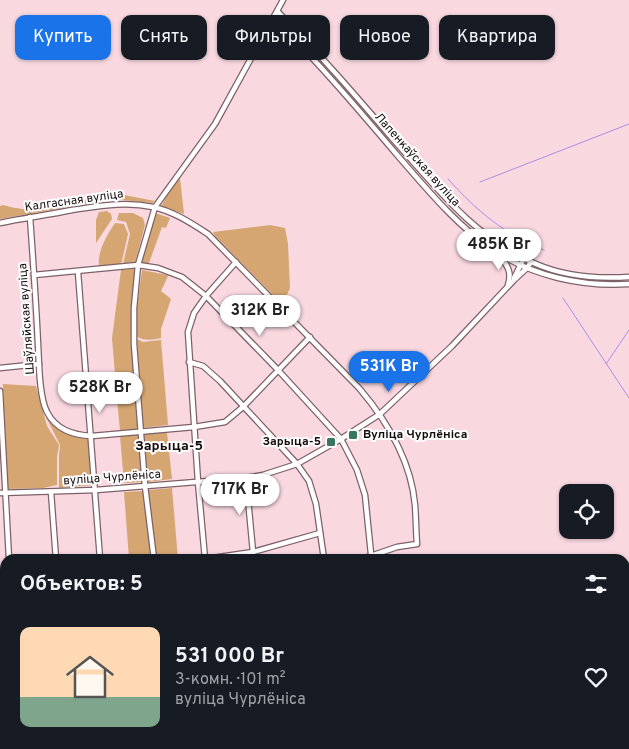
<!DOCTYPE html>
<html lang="ru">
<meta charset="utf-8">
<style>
:root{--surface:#171b24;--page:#20242c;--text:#f1f3f6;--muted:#9ea1a6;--line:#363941;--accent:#1a73e8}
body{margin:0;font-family:Overpass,sans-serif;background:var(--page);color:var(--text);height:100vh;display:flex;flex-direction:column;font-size:19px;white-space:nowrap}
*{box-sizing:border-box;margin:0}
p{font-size:16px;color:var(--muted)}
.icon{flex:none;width:28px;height:28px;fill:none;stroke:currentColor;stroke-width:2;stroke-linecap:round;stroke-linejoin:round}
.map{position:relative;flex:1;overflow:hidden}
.sheet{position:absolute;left:0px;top:554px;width:630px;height:196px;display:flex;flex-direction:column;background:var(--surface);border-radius:15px 15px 0 0;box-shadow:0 1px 4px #0004}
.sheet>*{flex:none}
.top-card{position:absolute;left:15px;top:15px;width:600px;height:45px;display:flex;gap:10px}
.fabs{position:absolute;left:559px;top:484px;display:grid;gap:10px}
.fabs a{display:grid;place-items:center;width:55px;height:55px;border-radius:10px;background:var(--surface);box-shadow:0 1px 4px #0004;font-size:25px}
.price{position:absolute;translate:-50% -42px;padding:0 11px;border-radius:18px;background:#fff;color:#222;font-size:16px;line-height:32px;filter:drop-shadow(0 1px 2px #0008)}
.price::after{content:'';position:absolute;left:50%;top:30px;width:15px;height:11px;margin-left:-8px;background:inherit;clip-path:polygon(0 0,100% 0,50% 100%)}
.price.active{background:var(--accent);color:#fff}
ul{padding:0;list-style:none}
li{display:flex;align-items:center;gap:15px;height:125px;padding:0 20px}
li+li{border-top:1px solid var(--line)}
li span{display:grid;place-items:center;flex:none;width:140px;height:100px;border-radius:10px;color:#555}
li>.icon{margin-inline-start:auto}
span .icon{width:60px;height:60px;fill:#fffc;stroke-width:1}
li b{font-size:21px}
h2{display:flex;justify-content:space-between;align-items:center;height:60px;padding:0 20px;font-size:21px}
.tag{padding:0 18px;border-radius:10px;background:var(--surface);box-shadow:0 1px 4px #0004;font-size:18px;line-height:45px}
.tag.active{background:var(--accent);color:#fff}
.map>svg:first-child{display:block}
.built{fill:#f2cad4}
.green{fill:#d5a671}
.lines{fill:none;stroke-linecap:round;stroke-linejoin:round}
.stream{stroke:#a88ee7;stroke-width:1}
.minor-casing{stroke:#7d6168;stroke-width:7}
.minor{stroke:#fff;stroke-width:4.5}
.poi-dot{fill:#397560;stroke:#fff;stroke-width:2}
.labels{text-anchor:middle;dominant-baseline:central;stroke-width:4;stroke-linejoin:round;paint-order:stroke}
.street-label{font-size:12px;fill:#140a0c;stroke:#fff}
.poi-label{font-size:12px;font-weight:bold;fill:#140a0c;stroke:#fff;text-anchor:start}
.neighbourhood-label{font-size:14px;font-weight:bold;fill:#140a0c;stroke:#fff}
</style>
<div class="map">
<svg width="629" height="749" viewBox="0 0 629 749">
<rect width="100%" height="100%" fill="#f9d8e0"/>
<g class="built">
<polygon points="625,622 629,622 629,749 492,749 491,745 625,745"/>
<polygon points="215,745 367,745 369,749 216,749"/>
</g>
<g class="green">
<polygon points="180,178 184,214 166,208 161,207 169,191"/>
<path d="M108 192 155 201 152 203 122 200H108L0 219V206L3 205C9 207 16 208 22 209 50 213 82 201 108 192Z"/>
<polygon points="107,211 111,214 112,219 96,243 96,220 99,212"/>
<polygon points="119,213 133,213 143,218 145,225 135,263 123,264 130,234 126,222 117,220"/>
<polygon points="155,213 170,218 166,228 162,227 149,263 140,264"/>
<path d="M115 223 124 224 128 234 121 265 99 267C97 251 107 235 115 223Z"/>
<polygon points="270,225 285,228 288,244 290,288 286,297 277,299 215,236 213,232"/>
<polygon points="135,269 132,310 135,383 116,386 112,338 121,270"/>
<path d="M142 270 167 275 168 276 161 291 171 299 161 329V338C152 340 146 341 137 337V307Z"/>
<polygon points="137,339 143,342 161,340 168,425 142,428"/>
<polygon points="3,384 36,386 47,426 59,445 57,457 57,485 43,488 7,489"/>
<polygon points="136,385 138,429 120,431 116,388"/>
<path d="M46 417C62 433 67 435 89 438L92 485 59 488V456L60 445Z"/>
<polygon points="167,432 172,479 147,482 143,434"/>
<polygon points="139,435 143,482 124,483 120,436"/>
<polygon points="172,488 178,559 156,559 148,490"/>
<polygon points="144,491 152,559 129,559 124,492"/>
<polygon points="0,658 5,660 5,728 0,729"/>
</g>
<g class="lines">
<g class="stream">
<path d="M448 179C478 212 503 233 544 250"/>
<polyline points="480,182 629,124"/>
<polyline points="563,298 629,398"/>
<polyline points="606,364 629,330"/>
<polyline points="485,745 486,749"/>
</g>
<defs>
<g id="minor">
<path d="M278 12C318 52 355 95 392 138 435 186 475 239 536 264 566 277 598 279 629 277"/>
<path d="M274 18C318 62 358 109 398 156 426 188 457 226 492 249 531 276 582 287 629 284"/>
<path d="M30 217C33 259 36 301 38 344 39 361 39 397 47 412 56 430 73 435 92 436L194 427 225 422 243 407 310 337"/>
<path d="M0 223C24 218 48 215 72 210 100 206 125 201 153 207 173 211 191 223 208 234L359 388C388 422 411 460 415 505 416 518 416 531 417 544L397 547 362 559"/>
<path d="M500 256C508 266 512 273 508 285"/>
<polyline points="78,272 100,559"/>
<polyline points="34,275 138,265 158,268 182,277 206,296 278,370 341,439 357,470 365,495 371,554"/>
<polyline points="514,278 524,258"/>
<polyline points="189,362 203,366 220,381 297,464 309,481 316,504 324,559"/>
<polyline points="0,368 39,364"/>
<polyline points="0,391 9,559"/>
<polyline points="246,478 253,552"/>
<polyline points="51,492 56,559"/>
<polyline points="0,493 96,490 246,478 263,475 297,464 341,439 380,414 452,346 514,280 527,268 531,262"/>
<polyline points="154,559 145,486 134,344 134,308 138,265 155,207 215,124 283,0"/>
<polyline points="205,559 198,482 188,332 194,313 206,296 236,262"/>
<polyline points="205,559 253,552 320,533"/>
<polyline points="0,609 5,597"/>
<polyline points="0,643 5,646"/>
<polyline points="177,745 180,749"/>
</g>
</defs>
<use href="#minor" class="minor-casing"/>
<use href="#minor" class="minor"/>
</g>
<g class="poi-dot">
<rect x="348" y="430" width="10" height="10" rx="2.5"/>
<rect x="326" y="437" width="10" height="10" rx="2.5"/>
</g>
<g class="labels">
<g class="street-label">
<text transform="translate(417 160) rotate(48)">Лапенкаўская вуліца</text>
<text transform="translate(74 201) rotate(-8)">Калгасная вуліца</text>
<text transform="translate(27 319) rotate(-94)">Шаўляйская вуліца</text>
<text transform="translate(112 478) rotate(-4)">вуліца Чурлёніса</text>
</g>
<g class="poi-label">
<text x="363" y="435">Вуліца Чурлёніса</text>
<text x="321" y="442" text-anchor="end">Зарыца-5</text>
</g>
<g class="neighbourhood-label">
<text x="169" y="446">Зарыца-5</text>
</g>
</g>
</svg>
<div class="fabs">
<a><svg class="icon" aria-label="locate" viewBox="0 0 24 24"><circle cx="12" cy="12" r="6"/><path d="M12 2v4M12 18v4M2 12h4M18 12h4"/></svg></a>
</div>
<b class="price" style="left:499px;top:271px">485K Br</b>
<b class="price" style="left:260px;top:337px">312K Br</b>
<b class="price active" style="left:389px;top:393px">531K Br</b>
<b class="price" style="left:100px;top:414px">528K Br</b>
<b class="price" style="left:240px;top:516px">717K Br</b>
<div class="top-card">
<a class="tag active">Купить</a>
<a class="tag">Снять</a>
<a class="tag">Фильтры</a>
<a class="tag">Новое</a>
<a class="tag">Квартира</a>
</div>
<section class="sheet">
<h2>Объектов: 5<svg class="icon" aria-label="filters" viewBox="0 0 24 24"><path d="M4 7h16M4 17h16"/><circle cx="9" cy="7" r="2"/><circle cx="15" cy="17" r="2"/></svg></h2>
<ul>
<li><span style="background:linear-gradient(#ffd9b3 70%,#7fa58c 0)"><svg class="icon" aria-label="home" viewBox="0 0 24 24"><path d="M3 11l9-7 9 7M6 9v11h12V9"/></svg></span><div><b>531 000 Br</b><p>3-комн. · 101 m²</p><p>вуліца Чурлёніса</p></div><svg class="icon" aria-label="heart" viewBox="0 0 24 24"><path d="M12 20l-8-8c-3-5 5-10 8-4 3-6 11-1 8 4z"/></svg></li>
</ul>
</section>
</div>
